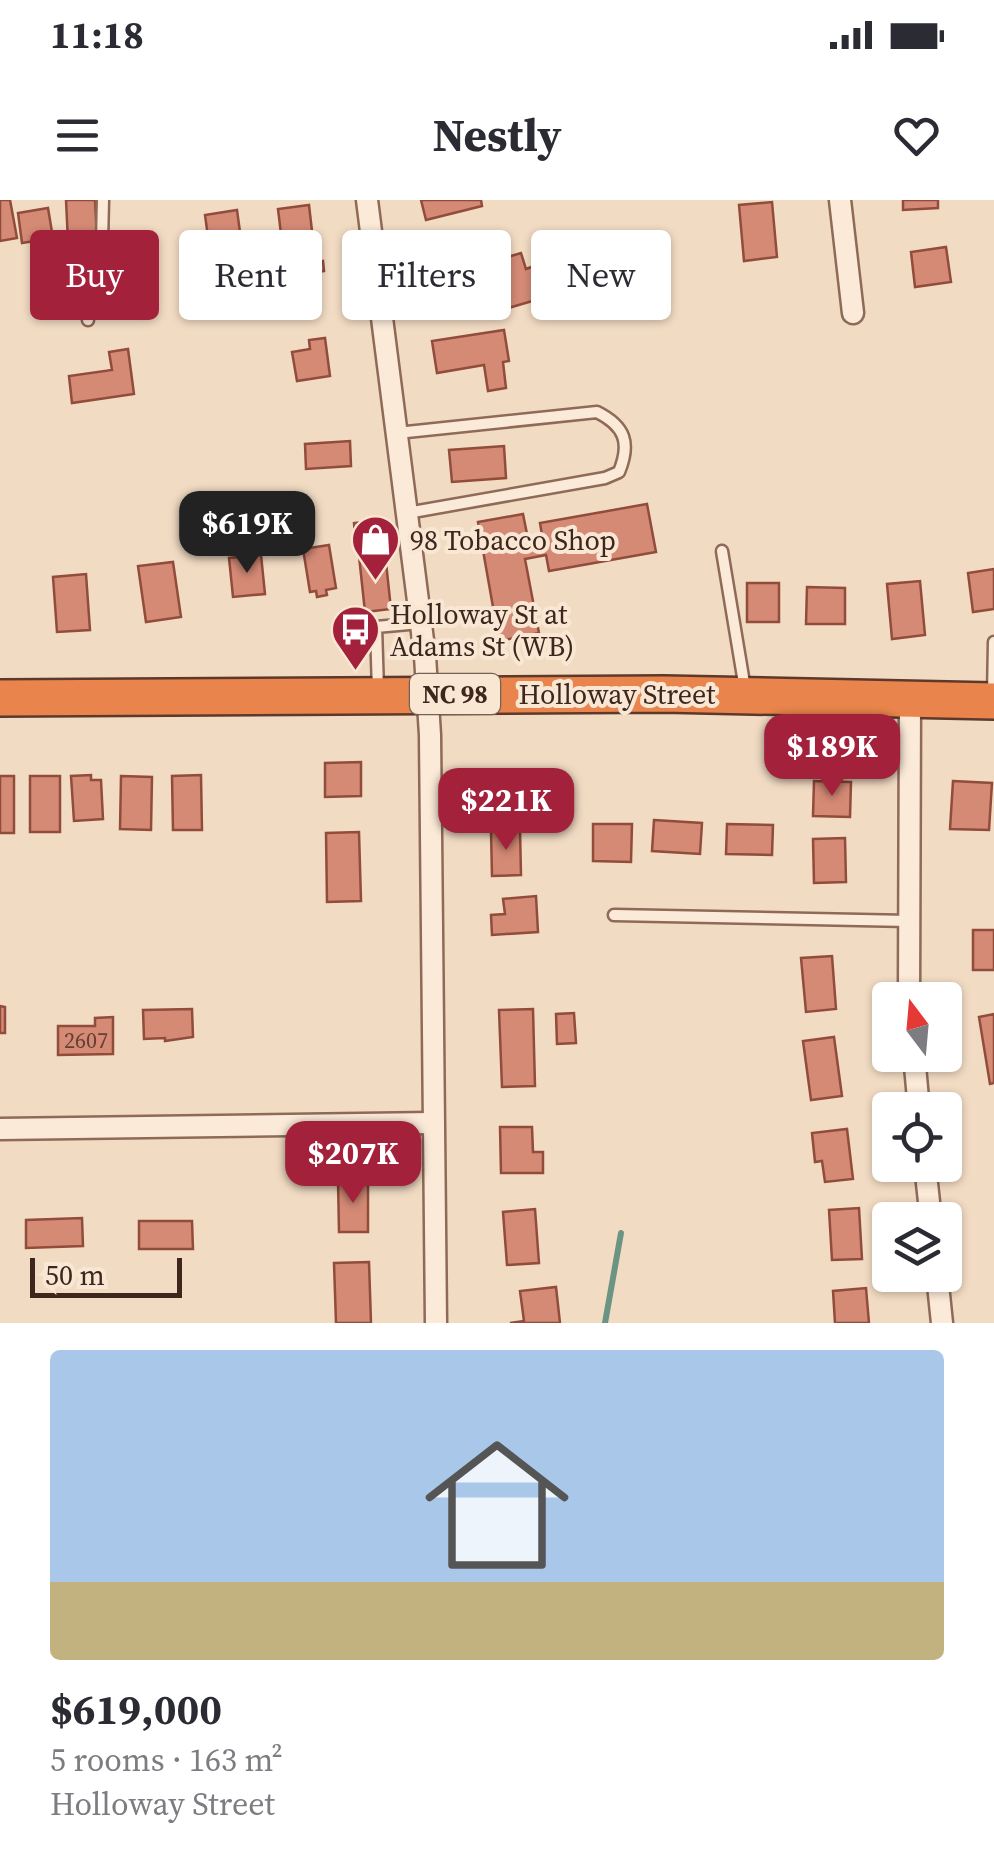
<!DOCTYPE html>
<meta charset="utf-8">
<style>
:root{--surface:#fff;--page:#f7f7f7;--text:#2b2b33;--muted:#7c7c81;--accent:#a4213c}
body{margin:0;font-family:"Source Serif 4",serif;background:var(--page);color:var(--text);height:100vh;display:flex;flex-direction:column;font-size:38px;white-space:nowrap}
*{box-sizing:border-box;margin:0}
p{font-size:32px;color:var(--muted)}
.icon{flex:none;width:55px;height:55px;fill:none;stroke:currentColor;stroke-width:2;stroke-linecap:round;stroke-linejoin:round}
.map{position:relative;height:1123px;overflow:hidden}
.sheet{display:flex;flex-direction:column;background:var(--surface);flex:1}
.sheet>*{flex:none}
.guide{position:absolute;left:30px;top:30px;width:935px;height:90px;display:flex;gap:20px}
.needle{width:65px;rotate:344deg}
.buttons{position:absolute;left:872px;top:782px;display:grid;gap:20px}
.buttons a{display:grid;place-items:center;width:90px;height:90px;border-radius:10px;background:var(--surface);box-shadow:0 2px 8px #0004;font-size:50px}
.scale{position:absolute;left:30px;bottom:25px;width:152px;box-sizing:border-box;padding-left:10px;border:5px solid #3e261d;border-top:0;font-size:28px;line-height:35px;white-space:nowrap;color:#3e261d;-webkit-text-stroke:8px #f9e7d4;paint-order:stroke}
.price{position:absolute;translate:-50% -85px;padding:0 22px;border-radius:20px;background:var(--accent);color:#fff;font-size:32px;line-height:65px;filter:drop-shadow(0 2px 5px #0008)}
.price::after{content:'';position:absolute;left:50%;top:60px;width:30px;height:22px;margin-left:-15px;background:inherit;clip-path:polygon(0 0,100% 0,50% 100%)}
.price.active{background:#222;color:#fff}
ul{padding:0;list-style:none}
li{display:grid;align-content:center;gap:20px;height:530px;padding:0 50px}
li span{display:grid;place-items:center;height:310px;border-radius:10px;color:#555}
li>.icon{margin-inline-start:auto}
span .icon{width:180px;height:180px;fill:#fffc;stroke-width:1}
li b{font-size:42px}
.tag{padding:0 35px;border-radius:10px;background:var(--surface);box-shadow:0 2px 8px #0004;font-size:35px;line-height:90px}
.tag.active{background:var(--accent);color:#fff}
.status{display:flex;justify-content:space-between;align-items:center;height:70px;padding:0 50px;background:var(--surface);direction:ltr}
.status svg{height:28px;fill:currentColor}
header{display:flex;justify-content:space-between;align-items:center;height:130px;padding:0 50px;background:var(--surface);font-size:45px;font-weight:700}
.map>svg:first-child{display:block}
.lines{fill:none;stroke-linecap:round;stroke-linejoin:round}
.stream{stroke:#6b9582;stroke-width:6}
.building{fill:#d48a75;stroke:#914c3b;stroke-width:2.5}
.lane-casing{stroke:#8f6a58;stroke-width:15}
.street-casing{stroke:#8f6a58;stroke-width:25}
.highway-casing{stroke:#5d392c;stroke-width:40}
.lane{stroke:#fcead8;stroke-width:10}
.street{stroke:#fcead8;stroke-width:20}
.highway{stroke:#e9854c;stroke-width:35}
.labels{text-anchor:middle;dominant-baseline:central;stroke-width:8;stroke-linejoin:round;paint-order:stroke}
.number-label{font-size:22px;fill:#643f33}
.shield{fill:#f9e7d4;stroke:#766054;stroke-width:2.5}
.shield-label{font-size:25px;font-weight:bold;fill:#3e261d}
.poi-label{font-size:28px;fill:#3e261d;stroke:#f9e7d4;text-anchor:start}
.street-label{font-size:28px;fill:#3e261d;stroke:#f9e7d4}
</style>
<div class="status"><b>11:18</b><svg viewBox="0 0 49 12"><path d="M0 12V9h3v3zM5 12V6h3v6zM10 12V3h3v9zM15 12V0h3v12zM26 1h20v11H26zM47 4h2v5h-2z"/></svg></div>
<header><svg class="icon" aria-label="menu" viewBox="0 0 24 24"><path d="M4 6h16M4 12h16M4 18h16"/></svg>Nestly<svg class="icon" aria-label="heart" viewBox="0 0 24 24"><path d="M12 20l-8-8c-3-5 5-10 8-4 3-6 11-1 8 4z"/></svg></header>
<div class="map">
<svg width="994" height="1123" viewBox="0 0 994 1123">
<rect width="100%" height="100%" fill="#f2dbc3"/>
<g class="lines">
<polyline class="stream" points="605,1123 621,1033"/>
</g>
<g class="building">
<polygon points="0,0 10,0 17,38 0,41"/>
<polygon points="66,0 95,0 97,40 68,42"/>
<polygon points="421,0 481,0 482,6 426,20"/>
<polygon points="903,0 938,0 938,8 903,10"/>
<polygon points="772,2 777,57 744,61 739,5"/>
<polygon points="309,5 312,31 281,34 278,9"/>
<polygon points="48,8 53,38 22,43 18,13"/>
<polygon points="237,10 240,32 234,33 236,46 219,48 217,36 208,37 205,15"/>
<polygon points="946,47 951,82 915,87 911,52"/>
<polygon points="316,52 317,62 323,61 324,71 319,72 320,81 294,84 293,71 281,73 279,58"/>
<polygon points="521,53 526,69 534,66 543,98 505,109 491,62"/>
<polygon points="96,55 106,55 104,92 94,91"/>
<polygon points="504,130 509,161 503,162 506,188 488,191 484,165 437,173 432,141"/>
<polygon points="325,138 330,176 297,181 292,152 310,149 309,140"/>
<polygon points="128,149 134,194 72,203 69,176 112,170 109,152"/>
<polygon points="350,241 351,266 306,269 305,244"/>
<polygon points="504,246 506,278 452,282 449,250"/>
<polygon points="647,304 656,352 549,371 546,355 525,359 539,433 499,441 478,322 523,314 529,344 543,341 540,323"/>
<polygon points="381,320 383,344 356,347 354,323"/>
<polygon points="329,345 336,388 326,390 327,395 317,397 316,391 310,392 303,349"/>
<polygon points="385,353 391,409 365,412 359,356"/>
<polygon points="261,355 265,394 233,397 229,358"/>
<polygon points="173,362 181,417 146,422 138,366"/>
<polygon points="994,369 994,409 973,412 968,373"/>
<polygon points="86,374 90,430 57,432 53,377"/>
<polygon points="920,381 925,435 892,439 887,384"/>
<rect x="747" y="383" width="32" height="39"/>
<polygon points="807,387 845,388 845,424 806,424"/>
<polygon points="361,562 361,596 325,597 325,563"/>
<polygon points="495,571 534,580 526,613 487,604"/>
<polygon points="91,575 91,580 101,580 103,619 74,621 71,576"/>
<polygon points="201,575 202,630 173,630 172,576"/>
<rect x="0" y="576" width="14" height="57"/>
<rect x="30" y="576" width="30" height="56"/>
<polygon points="121,576 152,577 151,630 120,629"/>
<polygon points="814,581 851,582 850,617 813,616"/>
<polygon points="953,581 992,583 989,630 950,629"/>
<polygon points="654,620 702,623 700,654 652,651"/>
<polygon points="593,624 632,624 631,662 593,661"/>
<polygon points="727,624 773,625 772,655 726,654"/>
<polygon points="520,630 521,675 492,676 491,631"/>
<polygon points="359,632 361,701 327,702 326,633"/>
<polygon points="845,638 846,682 814,683 813,639"/>
<polygon points="536,696 538,732 492,735 491,715 505,714 503,699"/>
<rect x="973" y="730" width="21" height="40"/>
<polygon points="832,756 836,809 806,812 801,758"/>
<polygon points="0,806 5,807 5,833 0,833"/>
<polygon points="192,809 193,837 165,841 165,838 144,839 143,810"/>
<polygon points="533,809 535,886 502,887 499,810"/>
<polygon points="574,813 576,843 557,844 556,814"/>
<polygon points="994,814 994,883 990,884 979,817"/>
<polygon points="113,817 113,854 58,855 58,826 95,826 95,818"/>
<polygon points="834,837 842,896 811,900 803,841"/>
<polygon points="500,927 532,927 533,952 543,952 543,973 501,973"/>
<polygon points="847,929 853,979 825,982 822,961 815,962 812,933"/>
<polygon points="338,980 368,980 368,1032 339,1032"/>
<polygon points="859,1008 862,1059 832,1060 829,1010"/>
<polygon points="535,1009 539,1063 507,1065 503,1012"/>
<polygon points="82,1018 83,1046 26,1048 26,1020"/>
<polygon points="139,1021 192,1021 193,1049 139,1049"/>
<polygon points="369,1062 371,1123 336,1123 334,1063"/>
<polygon points="556,1087 560,1123 510,1123 524,1121 520,1091"/>
<polygon points="866,1088 869,1123 835,1123 833,1091"/>
</g>
<g class="lines">
<defs>
<g id="lane">
<polyline points="88,120 86,54 102,42 103,0"/>
<path d="M397 233 597 212C625 226 631 243 619 272L605 278 407 313"/>
<polyline points="722,351 745,489"/>
<polyline points="378,491 376,427 420,423"/>
<polyline points="993,495 994,442"/>
<polyline points="614,715 909,721"/>
</g>
<g id="street">
<polyline points="367,0 425,456 430,535 436,1123"/>
<polyline points="840,0 853,113"/>
<polyline points="909,800 910,498"/>
<polyline points="914,855 919,910"/>
<polyline points="0,929 432,923"/>
<polyline points="925,965 931,1020"/>
<polyline points="937,1075 942,1123"/>
</g>
<polyline id="highway" points="0,498 664,494 994,501"/>
</defs>
<use href="#lane" class="lane-casing"/>
<use href="#street" class="street-casing"/>
<use href="#highway" class="highway-casing"/>
<use href="#lane" class="lane"/>
<use href="#street" class="street"/>
<use href="#highway" class="highway"/>
</g>
<defs>
<symbol id="shop-pin" viewBox="-11 -11 22 30"><path d="M0 17L-7.5 6A9.5 9.5 0 1 1 7.5 6Z" fill="#a4213c" stroke="#f9e7d4"/><path d="M-5-2.5h2.3a2.7 3.5 0 0 1 5.4 0H5L5.5 6h-11ZM-1.5-2.5h3a1.5 2.3 0 0 0-3 0Z" fill="#fff"/></symbol>
<symbol id="bus-pin" viewBox="-11 -11 22 30"><path d="M0 17L-7.5 6A9.5 9.5 0 1 1 7.5 6Z" fill="#a4213c" stroke="#f9e7d4"/><path d="M-5-6H5V4H4V6H2V4H-2V6H-4V4H-5ZM-3.5-4V0h7V-4ZM-3.5 1.2v1.5H-2V1.2ZM2 1.2v1.5H3.5V1.2Z" fill="#fff"/></symbol>
</defs>
<g fill-rule="evenodd">
<use href="#shop-pin" x="348" y="312" width="55" height="75"/>
<use href="#bus-pin" x="328" y="402" width="55" height="75"/>
</g>
<g class="labels">
<g class="number-label">
<text x="86" y="840">2607</text>
</g>
<rect class="shield" x="410" y="474" width="90" height="40" rx="8"/>
<g class="shield-label">
<text x="455" y="494">NC 98</text>
</g>
<g class="poi-label">
<text x="410" y="340">98 Tobacco Shop</text>
<text x="390" y="414">Holloway St at<tspan x="390" dy="32">Adams St (WB)</tspan></text>
</g>
<g class="street-label">
<text x="617" y="494">Holloway Street</text>
</g>
</g>
</svg>
<div class="buttons">
<a><svg class="needle" viewBox="-14 -14 28 28"><path d="M0-13l5 13h-10z" fill="#e53935"/><path d="M0 13l5-13h-10z" fill="#7c7c81"/></svg></a>
<a><svg class="icon" aria-label="locate" viewBox="0 0 24 24"><circle cx="12" cy="12" r="6"/><path d="M12 2v4M12 18v4M2 12h4M18 12h4"/></svg></a>
<a><svg class="icon" aria-label="layers" viewBox="0 0 24 24"><path d="M12 4l9 5-9 5-9-5zM3 14l9 5 9-5"/></svg></a>
</div>
<div class="scale">50 m</div>
<b class="price active" style="left:247px;top:376px">$619K</b>
<b class="price" style="left:832px;top:599px">$189K</b>
<b class="price" style="left:506px;top:653px">$221K</b>
<b class="price" style="left:353px;top:1006px">$207K</b>
<div class="guide">
<a class="tag active">Buy</a>
<a class="tag">Rent</a>
<a class="tag">Filters</a>
<a class="tag">New</a>
</div>
</div>
<section class="sheet">
<ul>
<li><span style="background:linear-gradient(#a9c7e8 75%,#c2b280 0)"><svg class="icon" aria-label="home" viewBox="0 0 24 24"><path d="M3 11l9-7 9 7M6 9v11h12V9"/></svg></span><div><b>$619,000</b><p>5 rooms · 163 m²</p><p>Holloway Street</p></div></li>
</ul>
</section>
